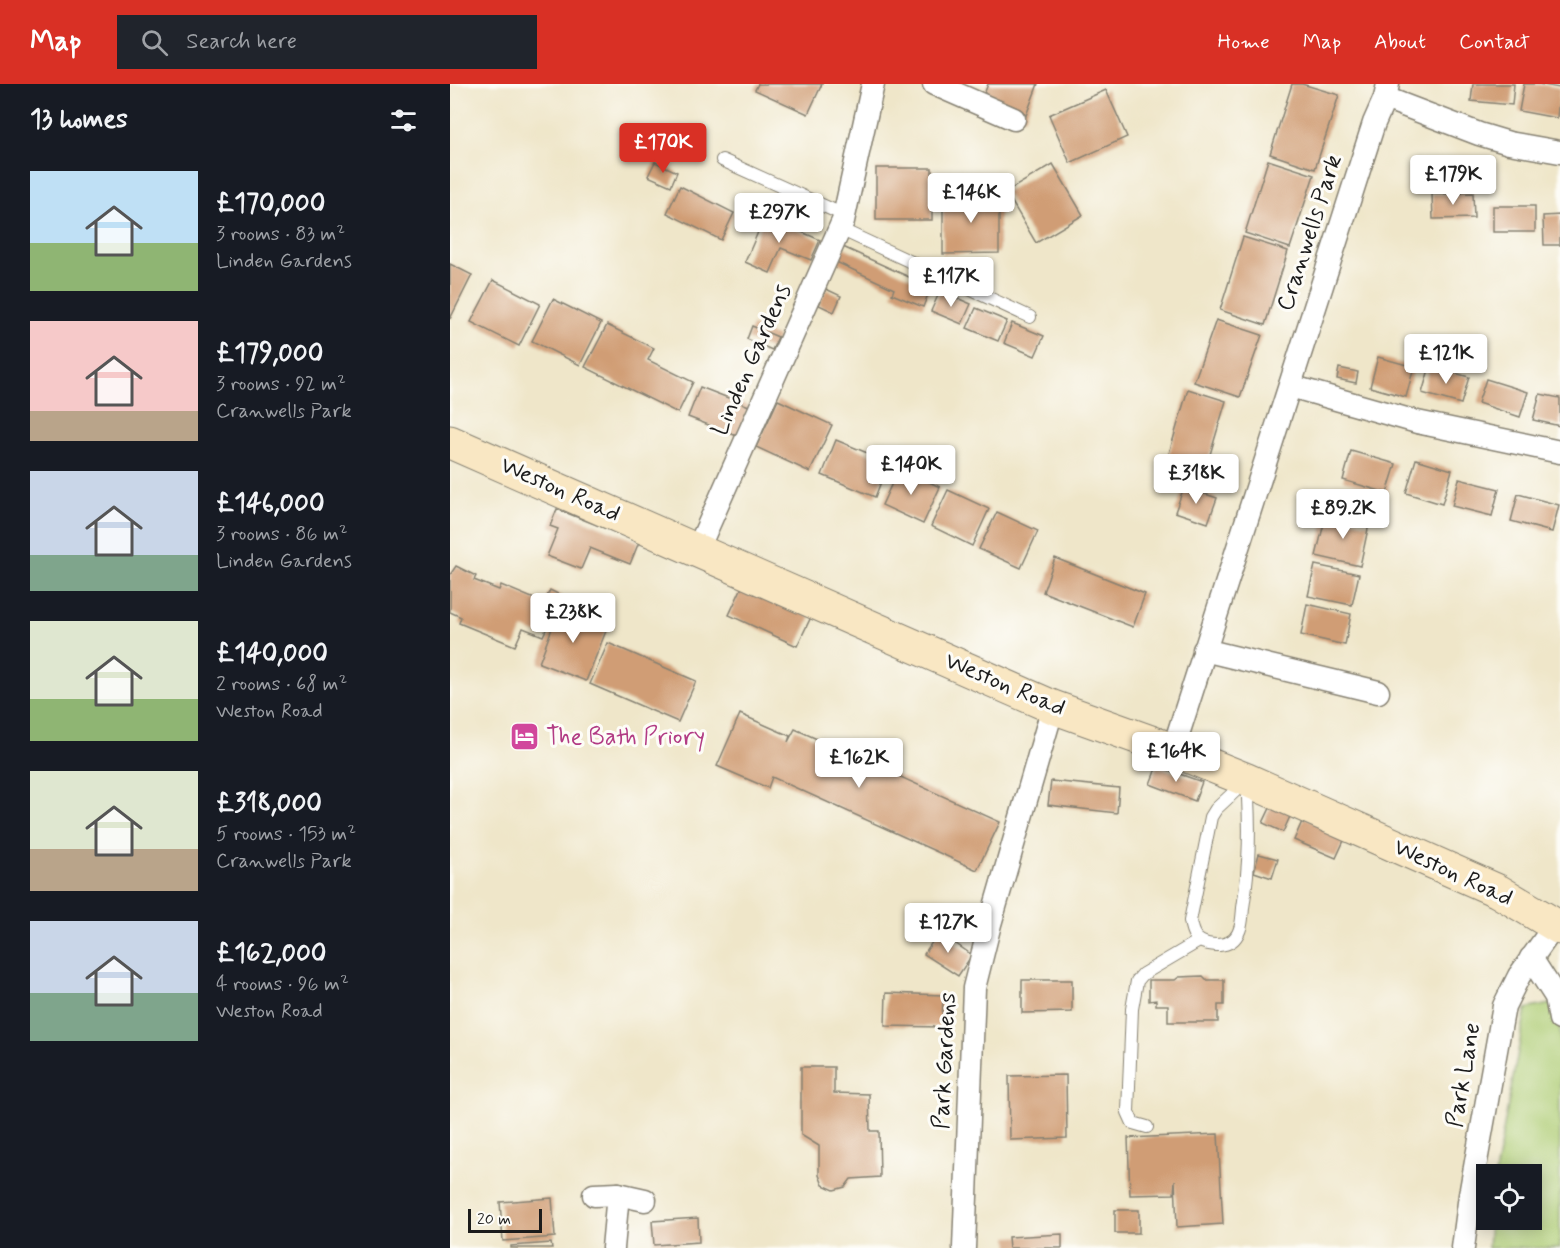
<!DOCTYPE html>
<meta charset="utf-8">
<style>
:root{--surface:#171b24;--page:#20242c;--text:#f1f3f6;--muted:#9ea1a6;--accent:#d93025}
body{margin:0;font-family:Mynerve,sans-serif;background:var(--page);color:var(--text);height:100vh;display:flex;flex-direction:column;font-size:22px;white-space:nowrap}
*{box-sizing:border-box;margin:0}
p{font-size:20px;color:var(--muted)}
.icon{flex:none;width:33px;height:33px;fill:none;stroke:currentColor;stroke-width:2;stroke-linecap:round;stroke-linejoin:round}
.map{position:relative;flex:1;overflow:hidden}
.sheet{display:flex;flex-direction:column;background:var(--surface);width:450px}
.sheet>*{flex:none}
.buttons{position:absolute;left:1026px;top:1080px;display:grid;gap:12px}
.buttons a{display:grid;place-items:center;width:66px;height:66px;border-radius:0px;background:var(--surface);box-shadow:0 3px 15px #0003;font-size:30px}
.scale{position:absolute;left:18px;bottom:15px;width:74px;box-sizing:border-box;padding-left:6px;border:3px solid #1c1c1c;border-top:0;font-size:16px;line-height:21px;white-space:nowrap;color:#1c1c1c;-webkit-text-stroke:4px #fdfcf7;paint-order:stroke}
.price{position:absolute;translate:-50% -51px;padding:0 14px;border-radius:6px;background:#fff;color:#222;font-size:20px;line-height:39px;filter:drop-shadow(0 2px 3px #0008)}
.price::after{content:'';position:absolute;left:50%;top:36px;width:18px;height:14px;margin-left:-9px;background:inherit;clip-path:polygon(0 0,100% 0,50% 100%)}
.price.current{background:var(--accent);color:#fff}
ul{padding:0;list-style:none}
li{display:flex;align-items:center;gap:18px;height:150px;padding:0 30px}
li span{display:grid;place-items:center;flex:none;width:168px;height:120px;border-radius:0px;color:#555}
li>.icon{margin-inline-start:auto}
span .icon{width:72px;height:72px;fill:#fffc;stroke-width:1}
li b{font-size:26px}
h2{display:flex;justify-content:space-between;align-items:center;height:72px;padding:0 30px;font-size:26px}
header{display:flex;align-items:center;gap:36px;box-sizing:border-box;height:84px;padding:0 30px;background:var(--accent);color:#fff}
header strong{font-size:28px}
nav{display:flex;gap:33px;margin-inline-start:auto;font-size:21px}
.search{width:420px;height:54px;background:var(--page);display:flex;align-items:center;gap:15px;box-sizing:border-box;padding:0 21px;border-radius:0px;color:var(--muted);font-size:22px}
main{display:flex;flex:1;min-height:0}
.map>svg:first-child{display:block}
.green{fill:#adcc73;stroke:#647448;stroke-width:1.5}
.building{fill:#d09d75}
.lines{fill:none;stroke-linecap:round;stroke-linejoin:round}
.lane-casing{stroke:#868172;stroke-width:14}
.street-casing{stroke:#868172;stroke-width:25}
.secondary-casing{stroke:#868172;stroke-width:35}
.lane{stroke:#fff;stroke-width:12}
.street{stroke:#fff;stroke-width:22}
.secondary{stroke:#f9e7c3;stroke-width:33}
.labels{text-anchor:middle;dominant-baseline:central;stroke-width:6;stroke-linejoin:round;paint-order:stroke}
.street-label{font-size:24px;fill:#1c1c1c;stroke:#fdfcf7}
.hotel-label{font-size:24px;fill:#b23c85;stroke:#fdfcf7;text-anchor:start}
</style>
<header>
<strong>Map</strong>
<div class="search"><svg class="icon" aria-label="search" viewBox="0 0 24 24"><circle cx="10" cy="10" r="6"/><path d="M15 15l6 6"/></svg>Search here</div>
<nav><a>Home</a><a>Map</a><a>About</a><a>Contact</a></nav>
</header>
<main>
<section class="sheet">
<h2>13 homes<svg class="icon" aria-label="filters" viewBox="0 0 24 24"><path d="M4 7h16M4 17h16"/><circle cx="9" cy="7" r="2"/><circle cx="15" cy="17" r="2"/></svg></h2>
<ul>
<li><span style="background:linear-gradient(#bfe0f5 60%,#8fb573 0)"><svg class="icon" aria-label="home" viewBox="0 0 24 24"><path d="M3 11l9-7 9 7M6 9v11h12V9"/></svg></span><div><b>£170,000</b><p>3 rooms · 83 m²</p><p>Linden Gardens</p></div></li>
<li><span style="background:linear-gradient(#f6c9c9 75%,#b9a48a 0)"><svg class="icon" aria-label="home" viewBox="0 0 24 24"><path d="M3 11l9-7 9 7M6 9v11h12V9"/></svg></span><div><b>£179,000</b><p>3 rooms · 92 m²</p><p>Cranwells Park</p></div></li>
<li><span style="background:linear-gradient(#c9d6e8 70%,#7fa58c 0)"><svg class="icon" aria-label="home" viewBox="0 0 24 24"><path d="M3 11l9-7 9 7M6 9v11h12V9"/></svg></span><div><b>£146,000</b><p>3 rooms · 86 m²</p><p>Linden Gardens</p></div></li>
<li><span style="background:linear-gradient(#dfe7d0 65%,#8fb573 0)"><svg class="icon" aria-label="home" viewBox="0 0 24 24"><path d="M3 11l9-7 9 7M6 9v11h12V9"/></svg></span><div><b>£140,000</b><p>2 rooms · 68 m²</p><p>Weston Road</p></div></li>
<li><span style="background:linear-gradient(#dfe7d0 65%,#b9a48a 0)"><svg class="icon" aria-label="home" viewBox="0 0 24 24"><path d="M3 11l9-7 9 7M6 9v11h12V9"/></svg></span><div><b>£318,000</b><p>5 rooms · 153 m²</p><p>Cranwells Park</p></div></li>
<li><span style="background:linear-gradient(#c9d6e8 60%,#7fa58c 0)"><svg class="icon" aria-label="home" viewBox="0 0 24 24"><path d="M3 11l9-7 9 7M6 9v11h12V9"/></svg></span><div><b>£162,000</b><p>4 rooms · 96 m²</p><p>Weston Road</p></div></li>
</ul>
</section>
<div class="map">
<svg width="1110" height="1164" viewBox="0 0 1110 1164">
<rect width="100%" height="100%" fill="#fdfcf7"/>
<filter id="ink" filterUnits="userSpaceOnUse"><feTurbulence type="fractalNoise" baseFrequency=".0167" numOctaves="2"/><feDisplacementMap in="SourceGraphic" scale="12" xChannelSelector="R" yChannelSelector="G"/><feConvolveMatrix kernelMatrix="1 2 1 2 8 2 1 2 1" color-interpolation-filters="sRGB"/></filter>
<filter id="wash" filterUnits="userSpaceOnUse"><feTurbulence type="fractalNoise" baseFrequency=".008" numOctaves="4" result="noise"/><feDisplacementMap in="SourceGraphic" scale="24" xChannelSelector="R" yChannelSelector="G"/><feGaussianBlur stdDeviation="1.35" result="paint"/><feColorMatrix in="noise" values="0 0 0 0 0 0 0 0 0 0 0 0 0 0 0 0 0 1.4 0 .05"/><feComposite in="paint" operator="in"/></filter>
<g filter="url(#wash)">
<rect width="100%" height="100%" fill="#efe6c9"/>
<polygon class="green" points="1110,918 1110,1164 1038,1164 1040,1136 1082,1136 1082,1090 1045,1090 1076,925"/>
<g id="blocks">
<g class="building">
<polygon points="308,0 372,0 358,30 305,6"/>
<polygon points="538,0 588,0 575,34 531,18"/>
<polygon points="842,0 852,0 889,11 865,85 820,70"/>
<polygon points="1023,0 1064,0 1062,21 1021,17"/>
<polygon points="1074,0 1088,0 1110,4 1107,34 1069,27"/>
<polygon points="656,6 677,53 620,79 599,31"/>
<polygon points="818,76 864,91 840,164 795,149"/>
<polygon points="205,78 227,88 221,102 198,92"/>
<polygon points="603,80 633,131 586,159 556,108"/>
<rect x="426" y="84" width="56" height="52"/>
<polygon points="230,102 284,129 271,156 217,129"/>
<polygon points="1023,109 1024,134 983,135 982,110"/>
<polygon points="493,110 549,110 549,169 493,170"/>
<rect x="1043" y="122" width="42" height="26"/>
<polygon points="1110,131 1110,161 1094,161 1093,132"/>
<polygon points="315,132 370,156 361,176 331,164 320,189 295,178"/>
<polygon points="793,153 838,167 815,241 770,226"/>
<polygon points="393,163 481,203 473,223 442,210 444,205 386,178"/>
<polygon points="0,180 22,191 0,235"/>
<polygon points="43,196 90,220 69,262 21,238"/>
<polygon points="376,205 391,212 384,228 369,221"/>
<polygon points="490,207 521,220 512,240 481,227"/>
<polygon points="103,215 151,239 130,281 82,257"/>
<polygon points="526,224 557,237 548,257 517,244"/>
<polygon points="766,236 812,251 790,313 744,298"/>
<polygon points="562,239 594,252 585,272 554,259"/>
<polygon points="157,241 204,264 198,276 243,298 228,329 135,283"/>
<polygon points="302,242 328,253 322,266 297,255"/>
<polygon points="928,273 964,283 956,313 920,303"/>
<polygon points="980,282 1019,293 1011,320 972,309"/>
<polygon points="889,284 908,288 906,299 887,295"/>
<polygon points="1036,295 1078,308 1070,333 1028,319"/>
<polygon points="250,303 299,322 287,352 238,333"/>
<polygon points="738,305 776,317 753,394 715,383"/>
<polygon points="1090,310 1110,314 1110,342 1083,336"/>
<polygon points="328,316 382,341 360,388 306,363"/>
<polygon points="386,356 439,378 425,413 372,391"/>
<polygon points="901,367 946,380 937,409 893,396"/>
<polygon points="966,375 1002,386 992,420 956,409"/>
<polygon points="449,384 490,403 473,440 432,421"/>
<polygon points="1009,395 1049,405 1042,432 1002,422"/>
<polygon points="734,403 767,414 758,439 725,428"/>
<polygon points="498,406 539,425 522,462 481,442"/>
<polygon points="1068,410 1109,421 1102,448 1061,437"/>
<polygon points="107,425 189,458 180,480 140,464 131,485 97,472 108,445 100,442"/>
<polygon points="547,428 588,447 571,484 529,465"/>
<polygon points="876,431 919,440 910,482 866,472"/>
<polygon points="605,474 695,510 683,543 593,508"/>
<polygon points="865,481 909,490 902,521 858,512"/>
<polygon points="6,482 26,492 24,496 49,506 51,501 94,519 100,506 112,512 93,552 73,544 65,562 9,539 11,533 0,528 0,491"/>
<polygon points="293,501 361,533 347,562 279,531"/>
<polygon points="857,520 901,530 895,561 851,551"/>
<polygon points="110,523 158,542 136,597 89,579"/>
<polygon points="158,559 246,597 228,638 140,600"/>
<polygon points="290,630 340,652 338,658 345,645 550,738 527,786 322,693 318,704 267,682"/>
<polygon points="707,682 752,698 745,717 700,700"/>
<polygon points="601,697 669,704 667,729 598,721"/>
<polygon points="822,720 842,728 833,748 813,739"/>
<polygon points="854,733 896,752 886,774 844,756"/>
<polygon points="809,770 828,775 822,794 804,788"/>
<polygon points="489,848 522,871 508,892 474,870"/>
<polygon points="753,892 757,896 774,896 774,921 768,921 768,938 718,938 718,921 706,921 706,916 699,917 699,896 725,896 729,893"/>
<polygon points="572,896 622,896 622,928 572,929"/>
<polygon points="436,909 493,911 492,943 435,942"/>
<polygon points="351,983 384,983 384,1009 419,1010 420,1047 429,1047 430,1093 401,1095 395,1103 384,1106 373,1101 369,1091 369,1062 351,1051"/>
<polygon points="616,991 617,1054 560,1056 559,992"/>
<polygon points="768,1050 773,1140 727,1143 725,1096 724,1110 680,1111 678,1054"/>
<polygon points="102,1114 105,1153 53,1157 50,1118"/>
<rect x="665" y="1126" width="24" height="23"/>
<polygon points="248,1134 249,1158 204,1161 202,1137"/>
<polygon points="612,1150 612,1164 559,1164 558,1153"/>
<polygon points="101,1159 102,1164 61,1164 61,1162"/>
</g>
</g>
</g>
<g filter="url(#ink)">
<use href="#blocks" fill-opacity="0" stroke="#868172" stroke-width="1.5"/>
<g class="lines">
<defs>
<g id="lane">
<polyline points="272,76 394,131"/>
<polyline points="390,145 580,233"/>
<path d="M797 696C800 742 800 778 793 824 792 834 792 847 784 855 778 861 767 862 758 860 745 857 742 849 740 837L761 733 766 725Z"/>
<polyline points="697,1043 683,1039 678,1028 682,925 687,897 693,890 749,857"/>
</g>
<g id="street">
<polyline points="484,0 564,35"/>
<polyline points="935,14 1029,50 1059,59 1110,68"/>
<polyline points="840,302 967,338 1110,368"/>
<polyline points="247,467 393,137 423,0"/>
<polyline points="754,566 928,608"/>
<polyline points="723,666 924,39 935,14 938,0"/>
<polyline points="1081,874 1106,913 1110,935"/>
<polyline points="144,1111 168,1110 195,1116"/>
<polyline points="163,1164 168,1110"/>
<polyline points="514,1164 524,904 540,840 603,623"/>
<polyline points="1013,1164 1020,1111 1054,922 1069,892 1105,841"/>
</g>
<polyline id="secondary" points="0,358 603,623 723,666 797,696 1048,807 1110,844"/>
</defs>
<use href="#lane" class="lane-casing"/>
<use href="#street" class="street-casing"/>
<use href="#secondary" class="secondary-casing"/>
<use href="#lane" class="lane"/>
<use href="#street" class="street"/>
<use href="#secondary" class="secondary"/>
</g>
</g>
<defs>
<symbol id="hotel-square" viewBox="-11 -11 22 22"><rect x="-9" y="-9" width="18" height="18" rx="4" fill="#d1479c" stroke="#fdfcf7"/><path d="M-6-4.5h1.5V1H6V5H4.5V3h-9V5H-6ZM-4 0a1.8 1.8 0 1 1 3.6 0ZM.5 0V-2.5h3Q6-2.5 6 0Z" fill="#fff"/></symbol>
</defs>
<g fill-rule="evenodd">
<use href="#hotel-square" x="58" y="636" width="33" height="33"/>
</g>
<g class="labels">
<g class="street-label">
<text transform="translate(860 149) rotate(-72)">Cranwells Park</text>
<text transform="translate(302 276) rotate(-66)">Linden Gardens</text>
<text transform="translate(110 406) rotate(24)">Weston Road</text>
<text transform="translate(555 601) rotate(23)">Weston Road</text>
<text transform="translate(1003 789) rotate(25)">Weston Road</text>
<text transform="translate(495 977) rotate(-87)">Park Gardens</text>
<text transform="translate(1014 991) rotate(-80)">Park Lane</text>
</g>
<g class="hotel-label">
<text x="96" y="653">The Bath Priory</text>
</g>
</g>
</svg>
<div class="buttons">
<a><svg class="icon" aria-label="locate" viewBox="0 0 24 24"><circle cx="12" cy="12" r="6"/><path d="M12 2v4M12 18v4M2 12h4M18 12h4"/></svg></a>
</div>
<div class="scale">20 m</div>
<b class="price current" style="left:213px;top:90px">£170K</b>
<b class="price" style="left:1003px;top:122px">£179K</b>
<b class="price" style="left:521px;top:140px">£146K</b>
<b class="price" style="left:329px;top:160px">£297K</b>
<b class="price" style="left:501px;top:224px">£117K</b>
<b class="price" style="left:996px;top:301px">£121K</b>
<b class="price" style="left:461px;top:412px">£140K</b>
<b class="price" style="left:746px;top:421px">£318K</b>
<b class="price" style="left:893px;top:456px">£89.2K</b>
<b class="price" style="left:123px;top:560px">£238K</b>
<b class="price" style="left:726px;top:699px">£164K</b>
<b class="price" style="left:409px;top:705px">£162K</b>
<b class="price" style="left:498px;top:870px">£127K</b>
</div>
</main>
